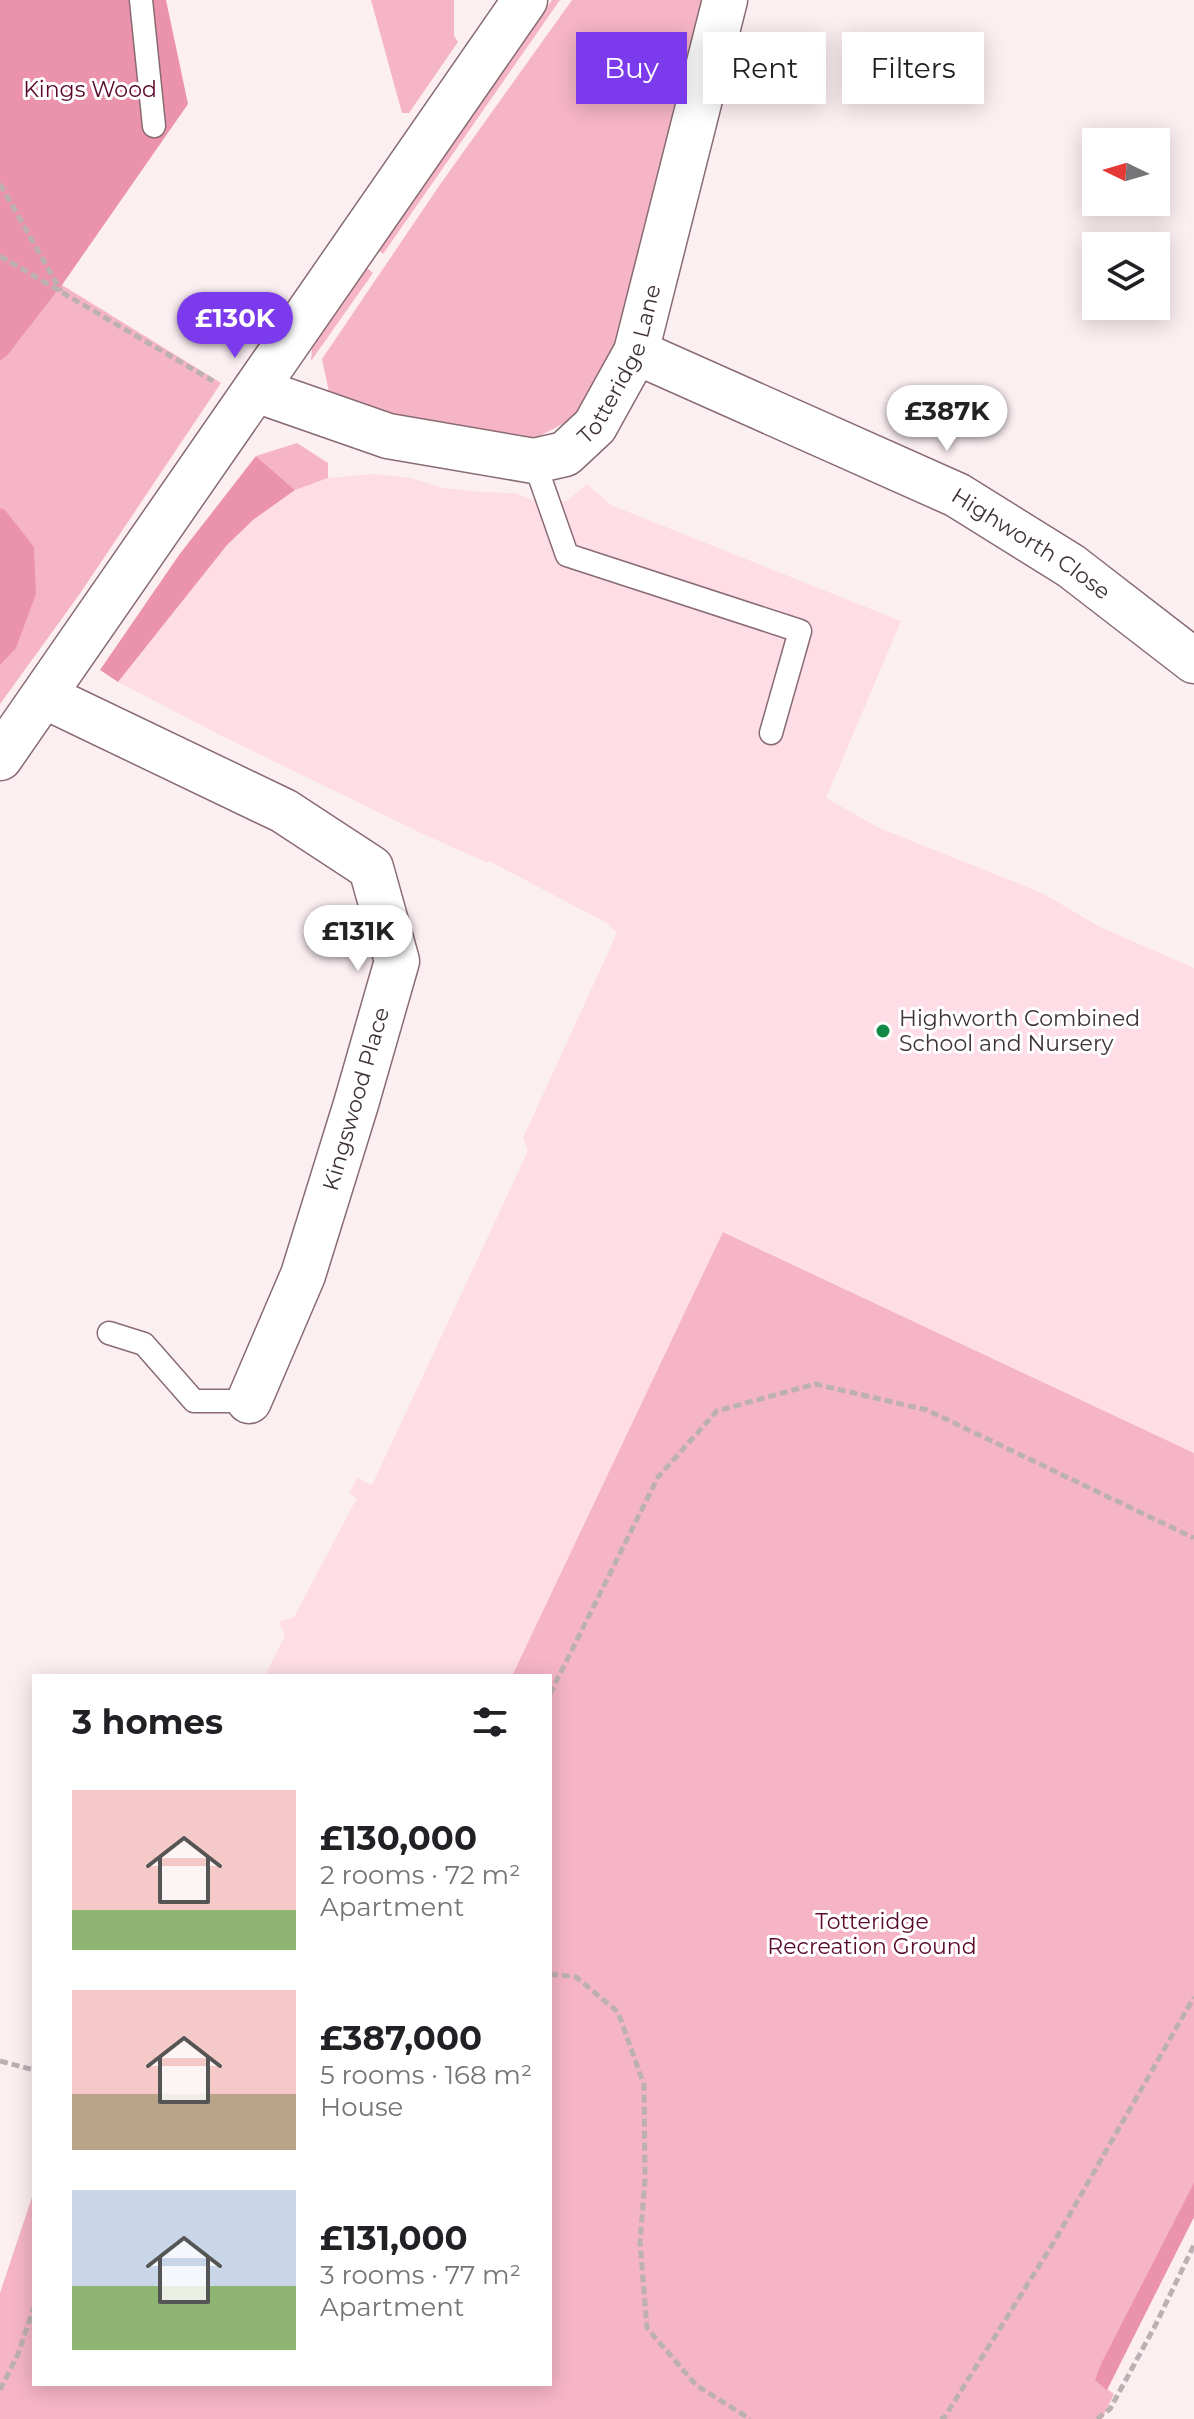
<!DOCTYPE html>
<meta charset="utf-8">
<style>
:root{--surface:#fff;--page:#f6f6f6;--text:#202124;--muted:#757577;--accent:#7c3aed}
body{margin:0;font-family:Montserrat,sans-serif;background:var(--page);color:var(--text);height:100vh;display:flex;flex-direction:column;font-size:30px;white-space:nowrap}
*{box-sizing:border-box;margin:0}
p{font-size:26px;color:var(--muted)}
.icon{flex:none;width:44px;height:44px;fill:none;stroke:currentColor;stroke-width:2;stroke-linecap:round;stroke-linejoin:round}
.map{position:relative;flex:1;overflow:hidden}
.side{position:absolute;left:32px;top:1674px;width:520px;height:712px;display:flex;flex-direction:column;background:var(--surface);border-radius:0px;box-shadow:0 4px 20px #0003}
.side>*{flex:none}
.banner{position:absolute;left:576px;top:32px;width:498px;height:72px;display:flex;gap:16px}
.needle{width:52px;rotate:275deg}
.buttons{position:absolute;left:1082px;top:128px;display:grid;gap:16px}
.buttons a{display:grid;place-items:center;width:88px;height:88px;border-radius:0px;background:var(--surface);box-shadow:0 4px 20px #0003;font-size:40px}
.price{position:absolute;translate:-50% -68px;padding:0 18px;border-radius:28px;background:#fff;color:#222;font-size:26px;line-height:52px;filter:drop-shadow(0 2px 4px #0008)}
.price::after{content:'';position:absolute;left:50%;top:48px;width:24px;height:18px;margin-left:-12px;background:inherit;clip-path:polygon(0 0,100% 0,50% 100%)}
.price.active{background:var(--accent);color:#fff}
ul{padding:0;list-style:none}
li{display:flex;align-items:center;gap:24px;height:200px;padding:0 40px}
li span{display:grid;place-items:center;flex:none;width:224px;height:160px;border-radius:0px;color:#555}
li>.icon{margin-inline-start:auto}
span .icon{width:96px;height:96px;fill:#fffc;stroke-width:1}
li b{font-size:34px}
h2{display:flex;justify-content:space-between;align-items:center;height:96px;padding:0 40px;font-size:34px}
.chip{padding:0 28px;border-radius:0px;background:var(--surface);box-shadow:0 4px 20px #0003;font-size:28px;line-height:72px}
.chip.active{background:var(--accent);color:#fff}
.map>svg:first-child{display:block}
.built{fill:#fedde6}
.green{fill:#f6b5c6}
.forest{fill:#eb93ad}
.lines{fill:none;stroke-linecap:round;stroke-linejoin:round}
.service-casing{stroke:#886b73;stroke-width:25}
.minor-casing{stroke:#886b73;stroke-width:47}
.path{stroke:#bdb0b3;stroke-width:5;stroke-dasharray:8 4;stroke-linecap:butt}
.service{stroke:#fff;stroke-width:22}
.minor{stroke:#fff;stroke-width:44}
.poi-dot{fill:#128a45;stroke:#fff;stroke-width:3}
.labels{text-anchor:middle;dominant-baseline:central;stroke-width:6;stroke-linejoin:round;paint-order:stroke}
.park-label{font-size:22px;fill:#58082b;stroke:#fff}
.street-label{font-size:22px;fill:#403336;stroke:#fff}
.poi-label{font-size:22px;fill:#403336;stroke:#fff;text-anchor:start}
</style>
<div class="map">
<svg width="1194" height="2419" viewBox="0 0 1194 2419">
<rect width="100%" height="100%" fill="#fceff2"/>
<polygon class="built" points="373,474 412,478 442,488 482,492 514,493 542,503 567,501 587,484 611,505 901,621 826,798 879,828 1044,894 1098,926 1194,968 1194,1453 724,1232 512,1676 265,1676 285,1635 279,1622 294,1617 357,1498 349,1494 357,1478 372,1485 528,1151 523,1138 617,933 607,923 489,861 488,863 423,834 220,735 118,682 227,545 253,520 295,490 328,478"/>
<g class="green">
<polygon points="371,0 454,0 454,36 458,42 409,113 402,113"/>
<polygon points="552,0 560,0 383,254 378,250"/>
<polygon points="572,0 709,0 647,282 589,410 534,439 503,440 356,404 329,392 322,359 439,186"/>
<polygon points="367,268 373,273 311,361 312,348"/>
<polygon points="62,285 221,383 79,595 0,704 0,361 7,356"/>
<polygon points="297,443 328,463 328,478 295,490 256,456"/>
<polygon points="723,1232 1194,1453 1194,2217 1107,2389 1114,2394 1102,2419 0,2419 0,2293 34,2191 34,2384 550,2384 550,1676 512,1676"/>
</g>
<g class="forest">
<polygon points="0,0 166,0 188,104 62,285 7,356 0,361"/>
<polygon points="256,456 295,490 253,520 227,545 118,682 100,670 179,555"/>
<polygon points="0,508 5,510 34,547 36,594 16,648 0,665"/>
<polygon points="1194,2183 1194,2217 1107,2390 1095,2380 1102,2362"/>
</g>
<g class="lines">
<defs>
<g id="service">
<polyline points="141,0 154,126"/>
<polyline points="534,461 567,555 800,631 771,733"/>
<polyline points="109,1333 144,1344 194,1401 249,1401"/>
</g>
<g id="minor">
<path id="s1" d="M636 352 957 495 1071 566 1194 661"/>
<path id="s2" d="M256 390 388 436 534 461 565 454 595 426 636 352 725 0"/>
<polyline points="44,696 284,811 371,868 397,961 356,1104 303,1275 249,1401"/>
<polyline points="0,758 525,0"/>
</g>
</defs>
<use href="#service" class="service-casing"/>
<use href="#minor" class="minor-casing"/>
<g class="path">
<polyline points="0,184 61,291"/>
<polyline points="0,256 213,381"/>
<polyline points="550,1694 658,1477 717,1411 815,1384 927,1410 1194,1538"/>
<polyline points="550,1974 576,1977 618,2012 644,2085 645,2180 640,2242 647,2328 696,2385 750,2419"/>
<polyline points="0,2061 34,2070"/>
<polyline points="0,2390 18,2354 34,2307"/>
<polyline points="940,2419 944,2418 1054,2242 1194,1997"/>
<polyline points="1097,2419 1110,2409 1155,2326 1194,2245"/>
</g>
<use href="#service" class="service"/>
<use href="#minor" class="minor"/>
</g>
<circle class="poi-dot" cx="883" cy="1031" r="8"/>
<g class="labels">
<g class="park-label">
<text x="90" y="89">Kings Wood</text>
<text x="872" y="1921">Totteridge<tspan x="872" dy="25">Recreation Ground</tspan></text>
</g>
<g class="street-label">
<text stroke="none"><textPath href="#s2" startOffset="428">Totteridge Lane</textPath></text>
<text stroke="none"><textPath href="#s1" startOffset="440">Highworth Close</textPath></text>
<text transform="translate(356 1099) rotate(-74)">Kingswood Place</text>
</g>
<g class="poi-label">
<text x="899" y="1018">Highworth Combined<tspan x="899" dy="25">School and Nursery</tspan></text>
</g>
</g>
</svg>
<div class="buttons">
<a><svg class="needle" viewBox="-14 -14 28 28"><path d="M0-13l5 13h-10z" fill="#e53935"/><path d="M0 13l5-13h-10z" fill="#757577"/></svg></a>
<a><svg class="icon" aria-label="layers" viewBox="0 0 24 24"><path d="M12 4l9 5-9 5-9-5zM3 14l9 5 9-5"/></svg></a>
</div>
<b class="price active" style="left:235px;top:360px">£130K</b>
<b class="price" style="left:947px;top:453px">£387K</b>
<b class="price" style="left:358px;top:973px">£131K</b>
<div class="banner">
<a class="chip active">Buy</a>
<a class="chip">Rent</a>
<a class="chip">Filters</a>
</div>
<section class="side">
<h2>3 homes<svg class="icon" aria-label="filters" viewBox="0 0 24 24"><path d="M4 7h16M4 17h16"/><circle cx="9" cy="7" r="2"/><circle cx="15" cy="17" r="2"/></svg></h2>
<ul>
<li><span style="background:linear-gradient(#f6c9c9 75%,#8fb573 0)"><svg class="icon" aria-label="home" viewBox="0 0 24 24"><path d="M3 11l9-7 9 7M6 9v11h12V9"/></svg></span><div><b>£130,000</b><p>2 rooms · 72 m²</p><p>Apartment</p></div></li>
<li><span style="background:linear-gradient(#f6c9c9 65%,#b9a48a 0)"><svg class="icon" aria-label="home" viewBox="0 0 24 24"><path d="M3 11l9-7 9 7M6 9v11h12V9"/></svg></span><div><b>£387,000</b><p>5 rooms · 168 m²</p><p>House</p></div></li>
<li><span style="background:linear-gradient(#c9d6e8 60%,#8fb573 0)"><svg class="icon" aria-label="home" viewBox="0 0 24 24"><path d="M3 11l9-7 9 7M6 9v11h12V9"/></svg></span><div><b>£131,000</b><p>3 rooms · 77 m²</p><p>Apartment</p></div></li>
</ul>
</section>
</div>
